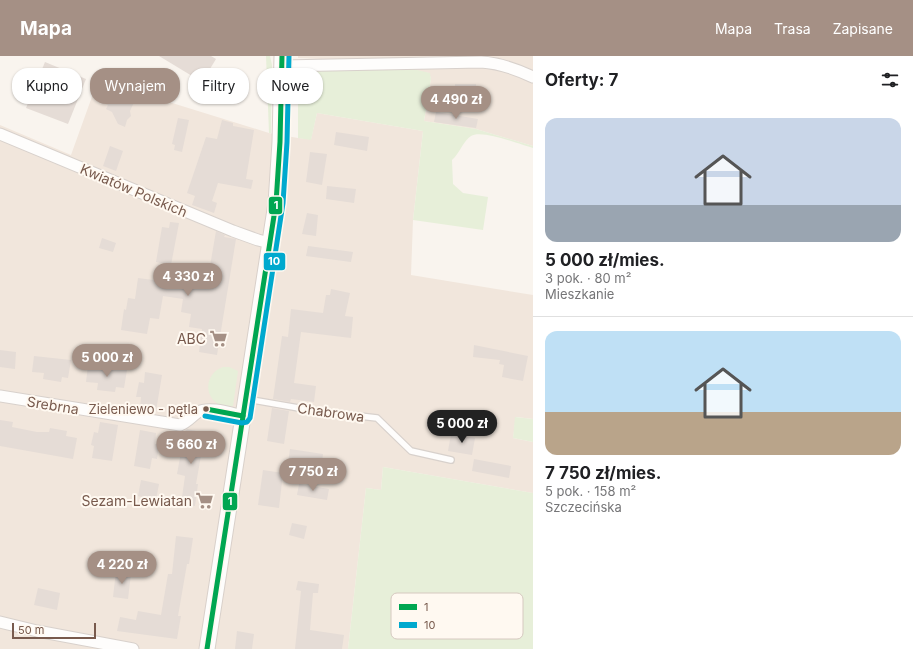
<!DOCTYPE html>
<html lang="pl">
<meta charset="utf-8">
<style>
:root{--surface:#fff;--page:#f6f6f6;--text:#202124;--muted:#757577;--line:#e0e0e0;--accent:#a59085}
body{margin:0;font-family:Inter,sans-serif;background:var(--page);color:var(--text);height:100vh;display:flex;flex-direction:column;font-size:15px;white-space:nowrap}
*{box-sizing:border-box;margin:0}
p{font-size:13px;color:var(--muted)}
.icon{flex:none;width:22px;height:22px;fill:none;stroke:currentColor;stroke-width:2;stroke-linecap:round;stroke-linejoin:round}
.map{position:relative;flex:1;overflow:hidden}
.sheet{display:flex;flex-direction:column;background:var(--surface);width:380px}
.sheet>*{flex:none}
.guide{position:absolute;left:12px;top:12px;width:380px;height:36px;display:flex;gap:8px}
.scale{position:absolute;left:12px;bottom:10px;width:84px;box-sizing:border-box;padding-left:4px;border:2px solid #785a4d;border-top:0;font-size:11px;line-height:14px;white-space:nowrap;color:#785a4d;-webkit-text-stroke:3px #fff9f1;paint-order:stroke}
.price{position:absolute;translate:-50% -34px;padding:0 9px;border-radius:14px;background:var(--accent);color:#fff;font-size:13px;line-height:26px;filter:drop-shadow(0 1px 2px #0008)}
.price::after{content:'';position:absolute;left:50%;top:24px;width:12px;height:9px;margin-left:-6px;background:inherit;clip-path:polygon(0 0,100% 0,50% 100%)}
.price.selected{background:#222;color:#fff}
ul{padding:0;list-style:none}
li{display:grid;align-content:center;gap:8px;height:212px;padding:0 12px}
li+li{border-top:1px solid var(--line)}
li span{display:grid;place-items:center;height:124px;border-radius:12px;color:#555}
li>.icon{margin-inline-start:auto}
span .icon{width:72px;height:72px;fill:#fffc;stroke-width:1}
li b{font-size:17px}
h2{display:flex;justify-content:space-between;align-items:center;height:48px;padding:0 12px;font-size:17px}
.chip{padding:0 14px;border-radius:16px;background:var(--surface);box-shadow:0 1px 3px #0004;font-size:14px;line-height:36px}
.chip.selected{background:var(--accent);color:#fff}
header{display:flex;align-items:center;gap:24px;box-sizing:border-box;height:56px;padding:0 20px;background:var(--accent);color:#fff}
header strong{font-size:19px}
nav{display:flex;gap:22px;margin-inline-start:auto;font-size:14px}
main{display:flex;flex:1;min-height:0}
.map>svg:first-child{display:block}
.residential{fill:#f1e6dc}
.green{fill:#e7efd9}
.building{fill:#e5dcd6}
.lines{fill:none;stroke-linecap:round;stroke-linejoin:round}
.lane-casing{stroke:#d8d1cc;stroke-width:8}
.street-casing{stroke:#d8d1cc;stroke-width:13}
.secondary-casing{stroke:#d9d0ca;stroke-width:17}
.lane{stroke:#fefdfc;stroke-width:5.5}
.street{stroke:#fefdfc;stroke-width:11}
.secondary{stroke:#fefdfc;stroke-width:15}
.bus-1-casing{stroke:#fff9f1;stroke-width:8}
.bus-2-casing{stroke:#fff9f1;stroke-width:8}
.bus-1{stroke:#00a651;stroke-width:5}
.bus-2{stroke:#00a9ce;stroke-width:5}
.bus-dot{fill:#785a4d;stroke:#fff9f1;stroke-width:1.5}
.labels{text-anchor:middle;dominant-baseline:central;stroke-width:4;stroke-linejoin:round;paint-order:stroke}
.bus-label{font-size:13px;fill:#785a4d;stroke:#fff9f1;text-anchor:end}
.street-label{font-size:14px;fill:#785a4d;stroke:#fff9f1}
.poi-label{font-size:14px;fill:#785a4d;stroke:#fff9f1;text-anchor:end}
.key{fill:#fff9f1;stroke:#d6c9c0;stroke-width:1}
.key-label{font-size:11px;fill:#785a4d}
.line-badge{stroke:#fff9f1;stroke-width:1.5}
.badge-label{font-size:11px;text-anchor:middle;font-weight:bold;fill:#fff}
</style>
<header>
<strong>Mapa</strong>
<nav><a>Mapa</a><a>Trasa</a><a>Zapisane</a></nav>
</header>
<main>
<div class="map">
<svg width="533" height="593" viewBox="0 0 533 593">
<rect width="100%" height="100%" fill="#f9f4ee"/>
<g class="residential">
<polygon points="298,0 533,0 533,90 476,73 424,65 431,23 429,17 362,5 298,2"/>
<polygon points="98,24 269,77 298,82 311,83 317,57 423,75 413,164 411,219 533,239 533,363 516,361 513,382 533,386 533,437 383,411 381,434 366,432 348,593 0,593 0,69 71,99"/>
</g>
<g class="green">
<polygon points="266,0 270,0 272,9 271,77 269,77"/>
<path d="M413 13 430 17 431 23 424 65 476 73 533 90V92C521 89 482 73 471 80 463 85 460 97 452 104L453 128 463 137 488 141 483 174 413 164 423 75 317 57 311 84 298 82V15Z"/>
<path d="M223 311H229L238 315 233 350C207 355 198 320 223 311Z"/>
<polygon points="515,361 533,363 533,386 513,382"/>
<polygon points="383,411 533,437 533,593 348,593 366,432 381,434"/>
</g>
<g class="building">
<polygon points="159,0 211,0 216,3 202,26"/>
<polygon points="45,6 86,23 68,68 26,52"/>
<rect x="455" y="28" width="21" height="17"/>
<polygon points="102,35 134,46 130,55 131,60 127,64 125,71 118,68 112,56 106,53 108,49 98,45"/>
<polygon points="436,56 478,63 476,72 434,66"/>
<polygon points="178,62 189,64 182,96 174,94 175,89 172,88"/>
<polygon points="222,64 233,67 233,70 254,74 246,123 253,124 251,133 218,127 212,145 217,147 214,157 192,149 195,140 187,137 206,81 217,83"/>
<polygon points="336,76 369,81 367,95 334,89"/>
<polygon points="110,90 123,95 116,115 103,110"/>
<polygon points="310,96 327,98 322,129 306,126"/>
<polygon points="327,130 356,133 354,147 326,143"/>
<polygon points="307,157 318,159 316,180 302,178"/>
<polygon points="170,166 179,167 171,209 156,206 162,171 169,172"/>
<polygon points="216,175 225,179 224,181 236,183 217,299 199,296 202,273 189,271 191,258 181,256 183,243 163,240 159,263 150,262 147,278 121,274 124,253 126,254 128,242 135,243 138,222 169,226 170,216 208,222"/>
<polygon points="102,182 116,187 113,196 99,192"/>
<polygon points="308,190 353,196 351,206 306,200"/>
<polygon points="331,233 350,237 345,260 353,261 351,282 301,276 294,327 316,330 314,346 291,343 290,346 273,343 282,280 288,281 291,253 323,257 326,239 330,239"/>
<polygon points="474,289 528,300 523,325 502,321 504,309 499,308 500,304 473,301"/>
<polygon points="0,294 16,296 15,313 0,311"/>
<polygon points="34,300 71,304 68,322 62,321 61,326 43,323 44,317 32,316"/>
<polygon points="88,309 127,314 124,332 116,331 115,336 97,334 98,327 86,326"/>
<polygon points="145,316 162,319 156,355 140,352 141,341 136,341 139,326 144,327"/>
<polygon points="272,352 289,355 284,388 267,385"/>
<polygon points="0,364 13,366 12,371 37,376 49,376 50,372 67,375 66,380 77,382 73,403 0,390"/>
<polygon points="100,366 118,369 112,405 92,402 94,390 91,389 94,376 98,377"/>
<polygon points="187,373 205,377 196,428 198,428 195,450 181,448 185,420 177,418 185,375"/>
<polygon points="140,374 156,377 155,388 159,388 157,403 152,402 150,413 134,410"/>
<polygon points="451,378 475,382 472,399 448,395"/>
<polygon points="290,393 323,398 321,413 288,407"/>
<polygon points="474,403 511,410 509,422 472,415"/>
<polygon points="263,414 283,417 279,452 258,449"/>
<polygon points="141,424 159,428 156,444 138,440"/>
<polygon points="299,428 329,433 327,444 297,439"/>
<polygon points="292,467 307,470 304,483 289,479"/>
<polygon points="176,480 193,482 189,508 187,508 178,560 181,560 177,583 117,575 120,561 136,564 138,555 161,559 168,518 172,518"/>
<polygon points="116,515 131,518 128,543 113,541"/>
<polygon points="298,525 319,528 318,537 313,537 310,574 344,579 342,593 295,593 301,535 296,534"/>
<polygon points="38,532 60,537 57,554 34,549"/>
<polygon points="237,575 254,578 252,593 235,593"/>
</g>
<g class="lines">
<defs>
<polyline id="lane" points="247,343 316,355 377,362 411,395 451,404"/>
<g id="street">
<path d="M282 10 481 6C500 7 516 13 533 21"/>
<polyline points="0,78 233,175 258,184 270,187"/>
<path d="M0 340 180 369C188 366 191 361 198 356 209 350 230 357 243 360"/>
<polyline points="0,566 37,575 133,593"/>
</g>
<polyline id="secondary" points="207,593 276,147 280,86 282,0"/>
</defs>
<use href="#lane" class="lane-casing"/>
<use href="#street" class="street-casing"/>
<use href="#secondary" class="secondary-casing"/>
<use href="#lane" class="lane"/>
<use href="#street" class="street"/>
<use href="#secondary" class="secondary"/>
<defs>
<g id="bus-1">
<polyline points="206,353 243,360"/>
<polyline points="207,593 276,147 280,86 282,0"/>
</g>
<polyline id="bus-2" points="205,360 242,367 247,366 250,362 283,147 287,86 289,0"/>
</defs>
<use href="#bus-1" class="bus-1-casing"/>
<use href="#bus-2" class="bus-2-casing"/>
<use href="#bus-1" class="bus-1"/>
<use href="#bus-2" class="bus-2"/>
</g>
<defs>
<symbol id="supermarket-bare" viewBox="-9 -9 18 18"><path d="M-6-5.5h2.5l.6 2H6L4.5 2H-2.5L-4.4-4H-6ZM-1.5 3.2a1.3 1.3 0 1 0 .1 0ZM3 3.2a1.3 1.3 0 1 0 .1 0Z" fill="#a59085" stroke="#fff9f1" stroke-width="2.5" paint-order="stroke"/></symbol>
</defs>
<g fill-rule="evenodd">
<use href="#supermarket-bare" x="206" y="270" width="25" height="25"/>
<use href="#supermarket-bare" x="192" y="432" width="25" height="25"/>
</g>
<circle class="bus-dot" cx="206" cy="353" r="3.5"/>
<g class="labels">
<g class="bus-label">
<text x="198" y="353">Zieleniewo - pętla</text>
</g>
<g class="street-label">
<text transform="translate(134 134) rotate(23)">Kwiatów Polskich</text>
<text transform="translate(53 349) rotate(9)">Srebrna</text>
<text transform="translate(331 356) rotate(8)">Chabrowa</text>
</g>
<g class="poi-label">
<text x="206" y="282">ABC</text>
<text x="192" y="444">Sezam-Lewiatan</text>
</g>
</g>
<rect x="391" y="537" width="132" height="46" rx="6" class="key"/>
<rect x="399" y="548" width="18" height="6" fill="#00a651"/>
<rect x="399" y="566" width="18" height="6" fill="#00a9ce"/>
<g class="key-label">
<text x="424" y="555">1</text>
<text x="424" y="573">10</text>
</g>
<g class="line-badge">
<rect x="268" y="140" width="15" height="19" rx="4" fill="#00a651"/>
<rect x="263" y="196" width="23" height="19" rx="4" fill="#00a9ce"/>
<rect x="222" y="436" width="16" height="19" rx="4" fill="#00a651"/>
</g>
<g class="badge-label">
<text x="276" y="153">1</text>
<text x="274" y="209">10</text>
<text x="230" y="449">1</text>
</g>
</svg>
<div class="scale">50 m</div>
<b class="price" style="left:456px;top:64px">4 490 zł</b>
<b class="price" style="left:188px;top:241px">4 330 zł</b>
<b class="price" style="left:107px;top:322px">5 000 zł</b>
<b class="price selected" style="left:462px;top:388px">5 000 zł</b>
<b class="price" style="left:191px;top:409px">5 660 zł</b>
<b class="price" style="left:313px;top:436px">7 750 zł</b>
<b class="price" style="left:122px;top:529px">4 220 zł</b>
<div class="guide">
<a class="chip">Kupno</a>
<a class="chip selected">Wynajem</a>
<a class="chip">Filtry</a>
<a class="chip">Nowe</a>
</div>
</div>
<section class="sheet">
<h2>Oferty: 7<svg class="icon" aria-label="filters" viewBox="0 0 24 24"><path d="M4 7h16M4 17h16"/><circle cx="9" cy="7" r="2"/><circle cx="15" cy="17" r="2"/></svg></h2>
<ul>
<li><span style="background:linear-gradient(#c9d6e8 70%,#9aa5b1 0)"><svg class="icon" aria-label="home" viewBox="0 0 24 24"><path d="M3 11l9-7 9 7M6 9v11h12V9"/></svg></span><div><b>5 000 zł/mies.</b><p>3 pok. · 80 m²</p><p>Mieszkanie</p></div></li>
<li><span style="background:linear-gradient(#bfe0f5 65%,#b9a48a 0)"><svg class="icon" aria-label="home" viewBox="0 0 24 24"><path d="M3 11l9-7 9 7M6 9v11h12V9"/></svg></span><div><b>7 750 zł/mies.</b><p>5 pok. · 158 m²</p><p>Szczecińska</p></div></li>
</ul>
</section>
</main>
